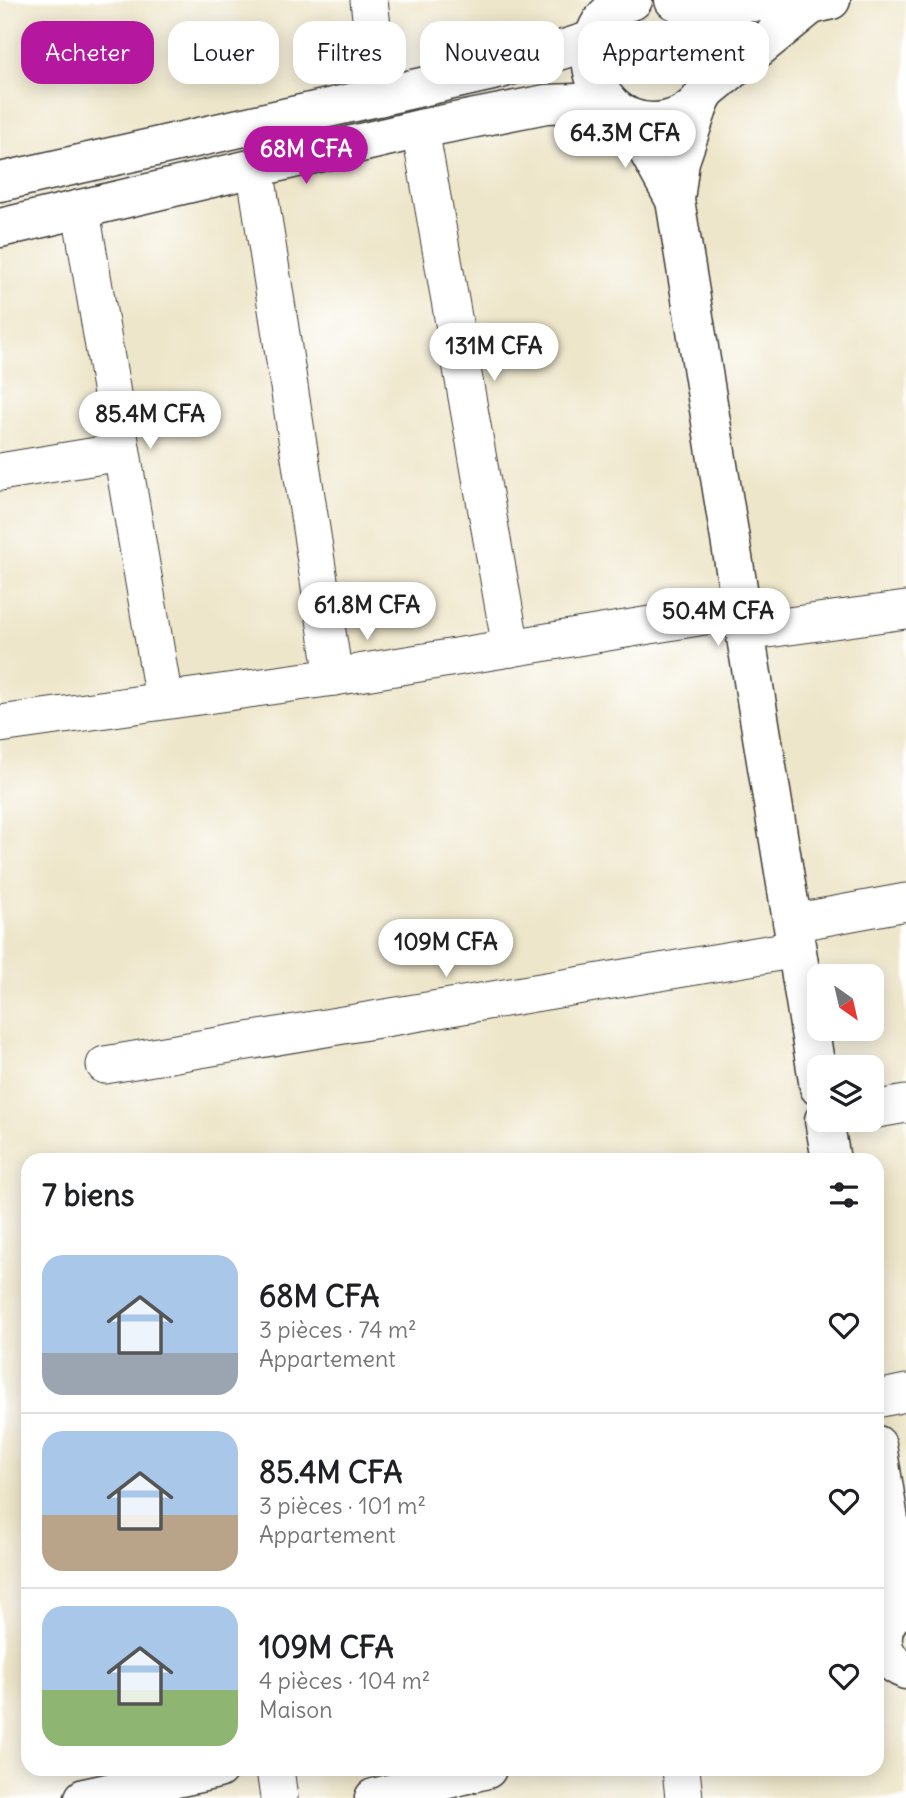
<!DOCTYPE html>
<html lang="fr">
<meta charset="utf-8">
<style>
:root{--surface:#fff;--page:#f6f6f6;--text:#202124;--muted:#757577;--line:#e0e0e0;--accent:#b5179e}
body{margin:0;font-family:Delius,sans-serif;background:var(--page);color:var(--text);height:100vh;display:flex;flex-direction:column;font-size:26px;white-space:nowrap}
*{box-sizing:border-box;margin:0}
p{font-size:23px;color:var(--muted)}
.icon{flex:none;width:38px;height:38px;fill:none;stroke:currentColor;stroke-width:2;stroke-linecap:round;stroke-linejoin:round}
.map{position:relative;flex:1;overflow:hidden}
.side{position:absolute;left:21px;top:1153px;width:863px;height:623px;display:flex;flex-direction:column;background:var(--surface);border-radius:21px;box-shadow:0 4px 18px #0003}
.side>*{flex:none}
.top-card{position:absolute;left:21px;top:21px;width:864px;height:63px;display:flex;gap:14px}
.needle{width:46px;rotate:146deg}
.controls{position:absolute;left:807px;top:964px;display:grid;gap:14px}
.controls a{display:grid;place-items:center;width:77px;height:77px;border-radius:14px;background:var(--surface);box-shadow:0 4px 18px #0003;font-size:35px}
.price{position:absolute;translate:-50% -60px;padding:0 16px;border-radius:24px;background:#fff;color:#222;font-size:23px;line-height:46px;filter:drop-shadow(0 2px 4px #0008)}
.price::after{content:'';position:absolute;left:50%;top:42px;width:21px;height:16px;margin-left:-10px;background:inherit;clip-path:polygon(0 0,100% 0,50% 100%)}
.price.current{background:var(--accent);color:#fff}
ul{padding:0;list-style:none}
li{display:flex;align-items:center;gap:21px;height:175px;padding:0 21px}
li+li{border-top:2px solid var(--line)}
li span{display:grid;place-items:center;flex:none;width:196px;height:140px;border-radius:21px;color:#555}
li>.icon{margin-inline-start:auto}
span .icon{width:84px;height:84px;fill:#fffc;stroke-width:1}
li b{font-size:30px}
h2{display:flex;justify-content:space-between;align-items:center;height:84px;padding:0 21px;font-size:30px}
.tag{padding:0 24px;border-radius:21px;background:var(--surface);box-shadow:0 4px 18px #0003;font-size:24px;line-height:63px}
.tag.current{background:var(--accent);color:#fff}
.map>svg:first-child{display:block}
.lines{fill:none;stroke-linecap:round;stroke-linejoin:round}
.minor-casing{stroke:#3c3a36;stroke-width:39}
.tertiary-casing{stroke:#3c3a36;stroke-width:41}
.minor{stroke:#fff;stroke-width:37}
.tertiary{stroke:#fff;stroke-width:38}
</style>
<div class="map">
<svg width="906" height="1798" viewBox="0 0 906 1798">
<rect width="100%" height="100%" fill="#fff"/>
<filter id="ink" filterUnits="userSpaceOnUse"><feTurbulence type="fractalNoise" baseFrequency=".0143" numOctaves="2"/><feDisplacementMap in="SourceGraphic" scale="14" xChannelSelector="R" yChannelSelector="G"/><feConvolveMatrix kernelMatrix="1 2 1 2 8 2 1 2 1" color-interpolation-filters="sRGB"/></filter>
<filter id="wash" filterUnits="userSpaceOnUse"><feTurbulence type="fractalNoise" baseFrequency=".00686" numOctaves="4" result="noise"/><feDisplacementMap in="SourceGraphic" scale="28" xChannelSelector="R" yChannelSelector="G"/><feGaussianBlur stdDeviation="1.57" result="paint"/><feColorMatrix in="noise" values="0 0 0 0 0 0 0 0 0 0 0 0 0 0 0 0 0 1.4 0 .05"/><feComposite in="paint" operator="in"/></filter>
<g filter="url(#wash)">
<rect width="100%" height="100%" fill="#eee6ca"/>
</g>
<g filter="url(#ink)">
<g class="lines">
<defs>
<g id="minor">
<polyline points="369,0 380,97"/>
<polyline points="420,129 511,648"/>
<polyline points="255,167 334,677"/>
<polyline points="81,211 164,700"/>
<polyline points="0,472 121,452"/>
<polyline points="745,632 906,610"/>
<polyline points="0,724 334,677 741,610"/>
<polyline points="792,923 906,902"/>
<polyline points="105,1065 797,949"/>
<polyline points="872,1110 906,1104"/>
<polyline points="877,1399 906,1393"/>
<polyline points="275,1769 279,1798"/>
<polyline points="681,1769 684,1798"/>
</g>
<g id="tertiary">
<path d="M633 0C566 19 585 121 652 122 722 122 738 25 674 0"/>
<polyline points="684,4 756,2 811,5 831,0"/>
<polyline points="708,89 811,5"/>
<polyline points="702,97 680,161 675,200 819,1087"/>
<polyline points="619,113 648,151 675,200"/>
<polyline points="0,182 497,70 593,40"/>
<polyline points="0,228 420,129 546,104 607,102"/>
<polyline points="824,1120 831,1160"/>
<polyline points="877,1445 903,1607"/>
<path d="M906 1606C876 1618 874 1659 906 1670"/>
<polyline points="84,1798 218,1769"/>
<polyline points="374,1798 487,1769"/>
</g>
</defs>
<use href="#minor" class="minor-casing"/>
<use href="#tertiary" class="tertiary-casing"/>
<use href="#minor" class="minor"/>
<use href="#tertiary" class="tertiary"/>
</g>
</g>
</svg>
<div class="controls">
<a><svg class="needle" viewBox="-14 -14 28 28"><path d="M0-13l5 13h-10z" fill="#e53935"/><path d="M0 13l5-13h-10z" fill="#757577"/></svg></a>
<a><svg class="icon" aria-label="layers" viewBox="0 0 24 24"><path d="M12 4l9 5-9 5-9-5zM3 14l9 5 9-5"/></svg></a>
</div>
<b class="price" style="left:625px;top:170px">64.3M CFA</b>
<b class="price current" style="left:306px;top:186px">68M CFA</b>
<b class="price" style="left:494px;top:383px">131M CFA</b>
<b class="price" style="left:150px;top:451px">85.4M CFA</b>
<b class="price" style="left:367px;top:642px">61.8M CFA</b>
<b class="price" style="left:718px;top:648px">50.4M CFA</b>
<b class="price" style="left:446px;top:979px">109M CFA</b>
<div class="top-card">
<a class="tag current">Acheter</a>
<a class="tag">Louer</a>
<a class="tag">Filtres</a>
<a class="tag">Nouveau</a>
<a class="tag">Appartement</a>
</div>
<section class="side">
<h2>7 biens<svg class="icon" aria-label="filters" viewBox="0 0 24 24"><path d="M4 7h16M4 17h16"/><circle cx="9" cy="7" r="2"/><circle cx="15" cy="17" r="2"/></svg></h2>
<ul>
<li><span style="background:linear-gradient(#a9c7e8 70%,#9aa5b1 0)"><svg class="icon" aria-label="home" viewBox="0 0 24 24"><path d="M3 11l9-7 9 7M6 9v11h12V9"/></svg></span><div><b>68M CFA</b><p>3 pièces · 74 m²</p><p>Appartement</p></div><svg class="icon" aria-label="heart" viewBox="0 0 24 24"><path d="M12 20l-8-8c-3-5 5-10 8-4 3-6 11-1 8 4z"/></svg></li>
<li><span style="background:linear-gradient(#a9c7e8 60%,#b9a48a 0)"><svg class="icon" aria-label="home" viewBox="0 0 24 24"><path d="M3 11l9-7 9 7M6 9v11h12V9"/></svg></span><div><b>85.4M CFA</b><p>3 pièces · 101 m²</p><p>Appartement</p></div><svg class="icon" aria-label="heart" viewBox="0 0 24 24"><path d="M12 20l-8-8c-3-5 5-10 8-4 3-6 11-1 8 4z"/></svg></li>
<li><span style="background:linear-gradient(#a9c7e8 60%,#8fb573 0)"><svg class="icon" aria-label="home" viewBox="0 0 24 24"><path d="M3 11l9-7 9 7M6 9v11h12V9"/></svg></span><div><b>109M CFA</b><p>4 pièces · 104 m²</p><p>Maison</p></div><svg class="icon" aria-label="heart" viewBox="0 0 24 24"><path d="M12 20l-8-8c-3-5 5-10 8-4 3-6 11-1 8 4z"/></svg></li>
</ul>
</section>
</div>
